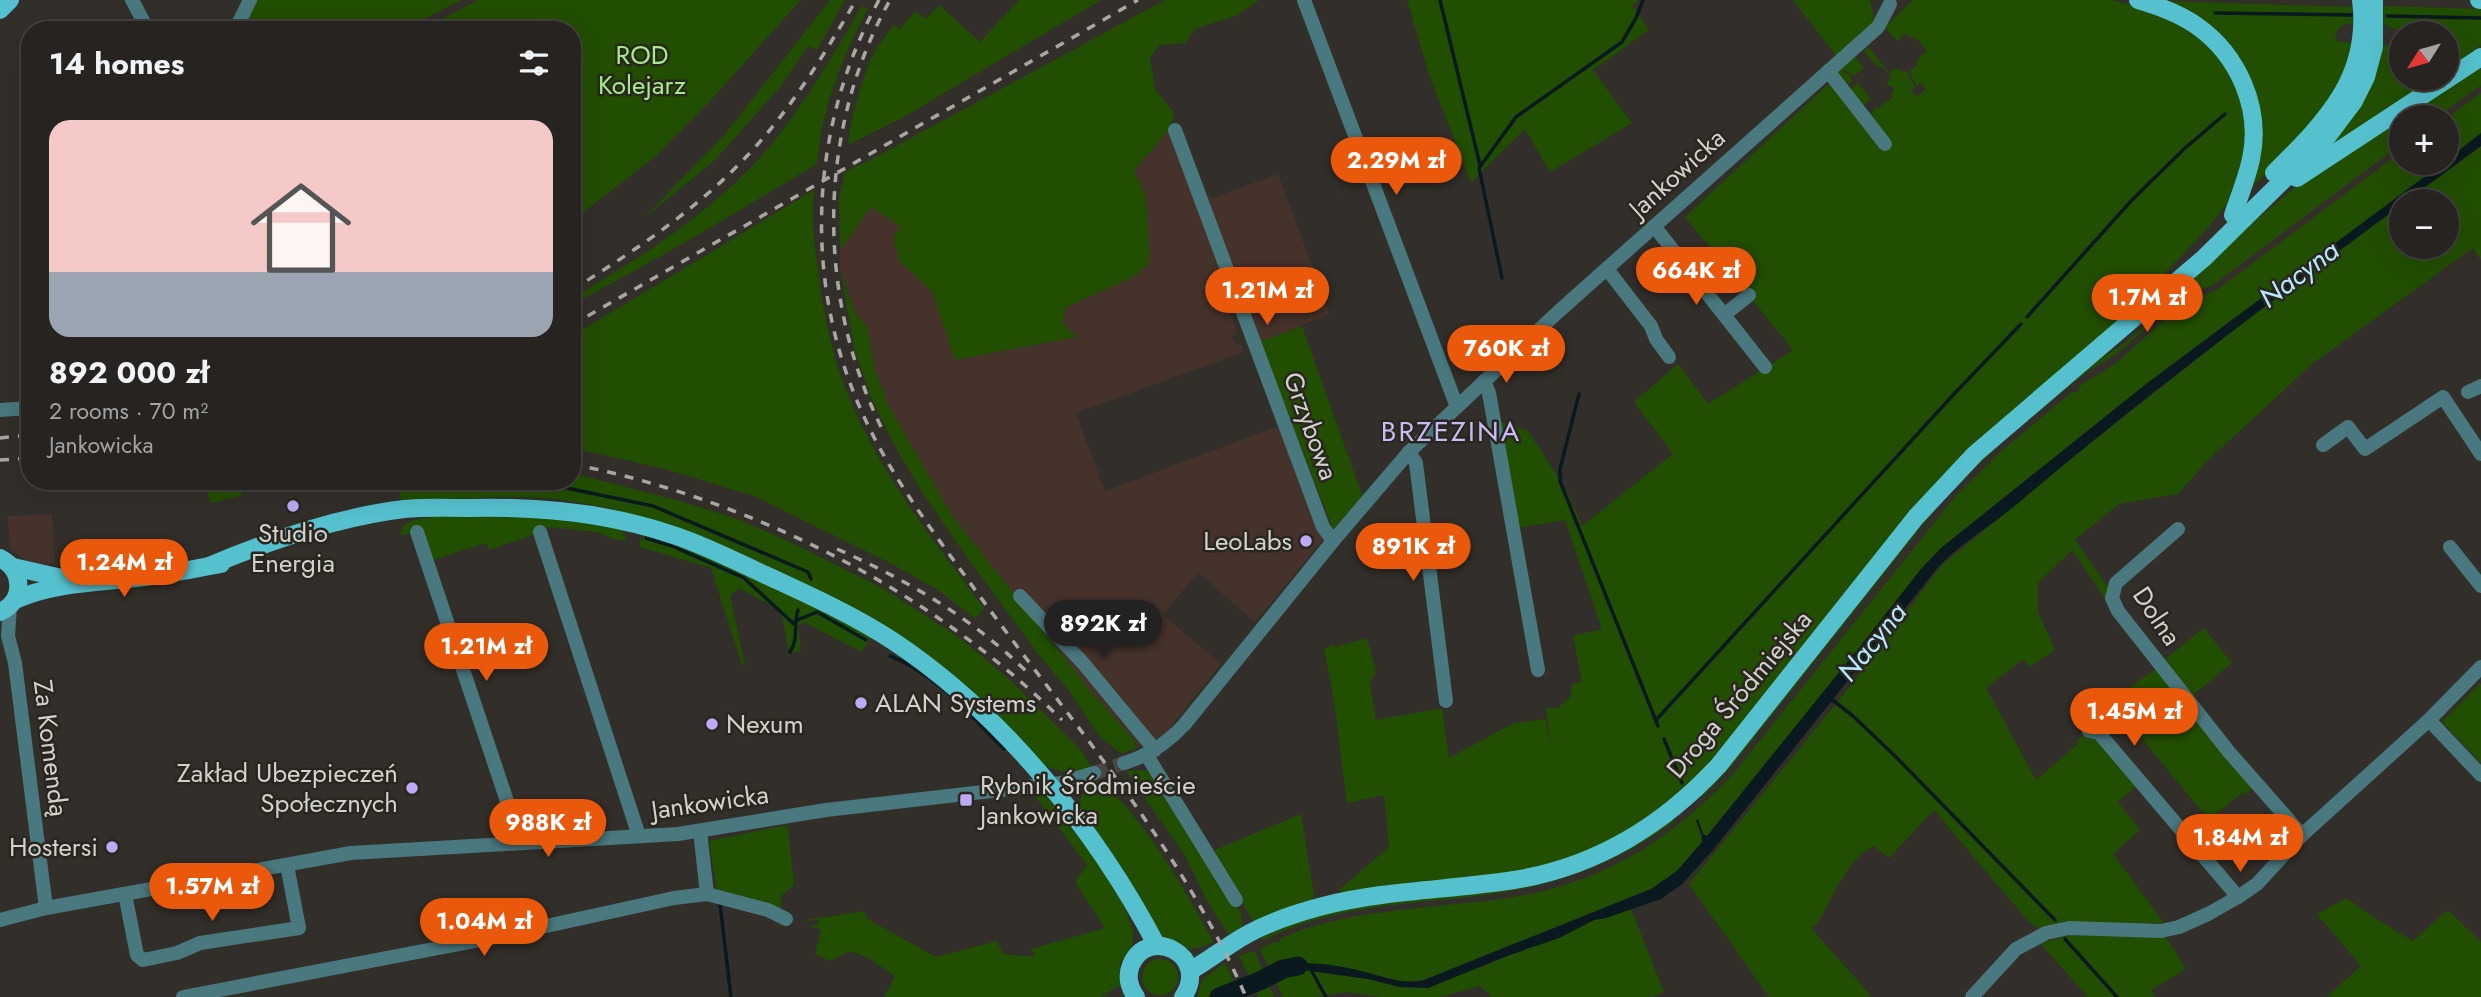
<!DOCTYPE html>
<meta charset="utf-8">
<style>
:root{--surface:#262320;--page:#2e2b29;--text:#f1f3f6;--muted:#a4a4a5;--line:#42403e;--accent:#ea580c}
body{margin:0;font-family:Jost,sans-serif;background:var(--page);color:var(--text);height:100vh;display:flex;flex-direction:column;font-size:26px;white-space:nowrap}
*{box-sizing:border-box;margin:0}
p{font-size:23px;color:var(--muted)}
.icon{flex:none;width:38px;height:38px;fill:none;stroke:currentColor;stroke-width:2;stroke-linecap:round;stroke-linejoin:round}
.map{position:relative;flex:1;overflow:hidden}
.details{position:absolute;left:21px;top:21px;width:560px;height:469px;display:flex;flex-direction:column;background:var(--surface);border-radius:28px;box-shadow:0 7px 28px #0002,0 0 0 2px var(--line)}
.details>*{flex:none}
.needle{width:46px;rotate:233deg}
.buttons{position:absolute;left:2389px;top:21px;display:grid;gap:14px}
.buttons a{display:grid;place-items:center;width:70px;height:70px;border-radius:50%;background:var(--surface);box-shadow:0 7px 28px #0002,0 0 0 2px var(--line);font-size:35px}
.price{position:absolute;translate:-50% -60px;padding:0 16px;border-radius:24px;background:var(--accent);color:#fff;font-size:23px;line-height:46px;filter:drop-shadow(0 2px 4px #0008)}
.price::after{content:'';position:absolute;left:50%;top:42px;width:21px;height:16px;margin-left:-10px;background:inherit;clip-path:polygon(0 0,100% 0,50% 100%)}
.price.current{background:#222;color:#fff}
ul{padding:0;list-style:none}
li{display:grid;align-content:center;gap:14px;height:371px;padding:0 28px}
li span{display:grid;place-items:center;height:217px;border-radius:21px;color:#555}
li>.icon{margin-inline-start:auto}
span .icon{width:126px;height:126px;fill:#fffc;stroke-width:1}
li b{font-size:30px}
h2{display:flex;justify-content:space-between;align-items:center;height:84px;padding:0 28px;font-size:30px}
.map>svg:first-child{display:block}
.industrial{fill:#45322b}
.green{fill:#224e01}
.water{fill:#0a191f}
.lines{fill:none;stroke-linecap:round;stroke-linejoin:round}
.stream{stroke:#0a191f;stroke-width:3.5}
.river{stroke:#0a191f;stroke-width:19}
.minor-tunnel{stroke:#4a4742;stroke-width:14;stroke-dasharray:14 7;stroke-linecap:butt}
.minor{stroke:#49787f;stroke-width:14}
.major{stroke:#55c0ce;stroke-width:18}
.rail{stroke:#a9a7a3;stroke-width:3.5;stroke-dasharray:9 9;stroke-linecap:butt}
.poi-dot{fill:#bda9f5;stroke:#292620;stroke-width:2.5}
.labels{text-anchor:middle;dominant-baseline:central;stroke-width:5;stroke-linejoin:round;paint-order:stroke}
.park-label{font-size:26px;fill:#a6ea87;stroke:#292620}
.street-label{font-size:26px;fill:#d3d1cd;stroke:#292620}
.poi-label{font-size:26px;fill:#d3d1cd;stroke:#292620;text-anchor:end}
.water-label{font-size:28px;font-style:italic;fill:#b6e8fe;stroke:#292620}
.neighbourhood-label{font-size:28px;letter-spacing:2px;fill:#c8bbf4;stroke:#292620}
</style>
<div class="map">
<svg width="2481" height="997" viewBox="0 0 2481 997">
<rect width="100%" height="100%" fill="#322f2a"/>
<g class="industrial">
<polygon points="1170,129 1192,187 1190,190 1213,198 1278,174 1330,314 1260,342 1216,268 1237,333 1232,337 1235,344 1241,345 1244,352 1076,413 1105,491 1279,426 1322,541 1255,622 1198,572 1163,615 1221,664 1165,734 1137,748 1134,740 1093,694 951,514 888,405 875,370 867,326 855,313 840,269 840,250 871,206 901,226 900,262 932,291 956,360 1075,337 1063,323 1065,308 1135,276 1150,261 1146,198 1134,170"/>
<polygon points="52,514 55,562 43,565 32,563 11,550 7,516"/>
</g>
<g class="green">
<polygon points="257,0 461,0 403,30 240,30"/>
<polygon points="478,0 801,0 710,101 656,156 572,221 572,30 422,30"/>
<polygon points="830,0 845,0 817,50 808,46 780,87 715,160 644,218 726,133"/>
<path d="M1019 0H1101L902 118 848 145C851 116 861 80 874 53 879 44 887 35 893 25L900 29 916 11 926 19 939 5 980 42Z"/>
<polygon points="1165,0 1259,0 1238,15 1195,29 1185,43 1159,45 1150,58 1155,89 1174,113 1170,129 1134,170 1146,198 1150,261 1135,276 1065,308 1063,323 1076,337 955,360 932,291 900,262 894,239 900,226 871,207 840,250 839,198 845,172 876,157"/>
<polygon points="1407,0 1639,0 1632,5 1649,30 1593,70 1632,123 1550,172 1525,129 1471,182 1429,74"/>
<polygon points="1793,0 1870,0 1875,23 1837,57"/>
<polygon points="1913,0 2111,0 2162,13 2208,41 2243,95 2247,148 2227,204 2207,229 2141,298 2078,359 1985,437 1702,776 1614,841 1544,868 1342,895 1340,889 1389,847 1384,795 1347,803 1333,695 1324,649 1333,645 1336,647 1367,638 1376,671 1370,684 1376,720 1442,708 1449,758 1514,723 1545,719 1551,747 1546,708 1557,708 1570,698 1572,684 1582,682 1573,636 1602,629 1565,520 1517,528 1497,421 1528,431 1566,489 1582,526 1673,454 1634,402 1678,364 1708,404 1793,350 1685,217 1836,77 1834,73 1852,56 1856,58 1864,68 1854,76 1844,70 1842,72 1850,75 1852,82 1845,87 1848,91 1858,83 1871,99 1861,107 1871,115 1875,107 1878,109 1886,101 1888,102 1893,97 1891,94 1895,90 1891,86 1886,86 1891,77 1883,67 1878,67 1864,51 1868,47 1890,73 1895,69 1907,72 1915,87 1911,91 1917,97 1926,89 1921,83 1917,86 1909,71 1918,65 1917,60 1927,51 1916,38 1909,37 1905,33 1897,41 1885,27"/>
<polygon points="2163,1 2352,7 2353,23 2341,26 2336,33 2335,41 2352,43 2339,91 2292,148 2248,191 2251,89"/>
<path d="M862 6 868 8C842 58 822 108 817 164L686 242 572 305V298C637 260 705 217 757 161 800 114 830 60 862 6Z"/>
<polygon points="2383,6 2481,9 2481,45 2447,74 2446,33 2403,33 2384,24"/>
<polygon points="2382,45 2401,47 2401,79 2439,79 2325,153"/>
<polygon points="2481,62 2481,85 2437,117 2401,117 2401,144 2213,285 2179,298 2118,353 2085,373 1999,445 1957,485 1936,508 1730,768 1701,799 1702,792 1921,520 1966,471 2091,366 2130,339 2257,219 2296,187"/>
<polygon points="2481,93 2481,133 2447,160 2447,118"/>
<path d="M2481 146V260L2473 248 2312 364 2207 461 2178 494 2119 504 2075 540 2135 625 2117 616 2072 550 2038 583V612L2055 650 2029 667 2023 659 1986 688 2036 780 2079 743 2077 740 2089 731 2140 783 2118 802 2140 830 2113 854 2164 923 2052 925 2038 928 2028 921 1934 810 1889 858 1874 846C1846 860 1833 897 1818 923L1811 928 1872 997H1769L1689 884 1844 694 1942 565 2072 458 2240 325 2401 205V247H2446V201H2406Z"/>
<path d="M2401 152V163H2443L2146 384 1941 548 1921 569 1855 653 1848 657 1849 660 1707 836 1703 834 1698 820H1696L1702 842 1677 871 1651 889 1424 980 1405 982 1347 968 1303 963H1295L1277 976 1303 970 1368 979 1400 987 1428 988 1507 956 1559 938 1594 920 1606 918 1631 909 1664 992 1652 997H1492L1480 986 1440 997H1381L1347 992 1314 997H1283L1260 949 1273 942 1278 943 1280 942 1279 939C1329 917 1381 912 1435 906 1465 903 1495 901 1525 895 1609 879 1676 835 1733 774L1954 498 1998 454 2072 392H2079L2078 387 2116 363 2185 302 2217 290Z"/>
<path d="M814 190C811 220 815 251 819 280 823 307 828 333 835 358 863 452 926 531 984 608L976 619 941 592 894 565 754 496 665 469 572 448V336Z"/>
<polygon points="840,269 855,313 867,326 875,370 888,405 951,514 1093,694 1134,740 1137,748 1132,751 1131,749 1122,754 1100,737 1070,692 1038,654 959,546 917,484 892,441 871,397 855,351"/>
<polygon points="1302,326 1363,498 1333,529 1260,342"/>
<path d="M572 473 684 502 737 519 790 542 884 589 961 639 1011 681 1080 749 1093 769 1066 773 1042 765 975 695 698 536C652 517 592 502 542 498 496 495 448 500 402 502L399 492 466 487 467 481H572Z"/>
<polygon points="202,481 237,481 242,496 211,503"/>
<path d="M532 515 621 528 627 541 613 539 598 532 546 527 530 536 489 550 486 543 433 560 417 532 400 535C401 530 403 525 409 522 431 512 505 516 532 515Z"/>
<polygon points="647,532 738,566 869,635 871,638 861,652 806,623 798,625 801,651 789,653 782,615 767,603 739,588 730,596 745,665 742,665 711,568 640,547 640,541"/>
<polygon points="2204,628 2232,663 2192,696 2164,660"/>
<polygon points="2158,668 2252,788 2245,795 2242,793 2209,820 2110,700"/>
<polygon points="2481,683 2481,763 2442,722"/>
<polygon points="1149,770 1186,823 1241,914 1242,927 1229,935 1210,906 1184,854 1126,771"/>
<path d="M1095 779C1140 808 1187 895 1214 942L1201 947 1181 950 1164 937 1150 921 1077 809 1086 784Z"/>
<polygon points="1038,793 1046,796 1100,865 1125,908 1133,931 1132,951 1120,962 1122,984 1100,997 884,997 895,976 870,959 851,951 830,961 815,954 821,930 809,926 819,924 818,920 799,921 865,911 866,918 936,957 997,941 1003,954 1035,957 1031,949 1105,928 1075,882 1087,865 1034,795"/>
<polygon points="1301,814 1314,895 1310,902 1254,923 1212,851"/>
<path d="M1670 820H1676C1627 856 1575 879 1515 890 1430 906 1343 899 1264 940L1260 938 1275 930 1339 908 1504 888Z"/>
<polygon points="786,825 788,829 794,885 782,895 780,909 717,892 709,841"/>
<polygon points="2347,898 2373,917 2413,941 2448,910 2481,942 2481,997 2327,997 2361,966 2317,914"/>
<polygon points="2072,935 2166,937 2186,969 2151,990 2155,997 2088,997 2040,943"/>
<polygon points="1253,951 1255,952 1274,997 1258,997 1254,988 1263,984 1260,977 1251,981 1239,956"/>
<circle cx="1160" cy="977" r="18"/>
<polygon points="1225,963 1236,986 1208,997 1197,997 1203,979"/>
</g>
<g class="water">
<path d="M2481 133V146L2406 201H2401V205C2273 300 2144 396 2022 500 1995 523 1964 541 1939 566L1713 850 1682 884 1661 899 1606 918 1594 920 1559 938 1507 956 1428 988 1400 987 1368 979 1303 970 1277 977 1273 969C1299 958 1338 965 1365 972 1384 977 1404 985 1424 980L1651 889 1677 871 1702 842V835L1696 820 1698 819 1703 834 1707 836 1849 660 1848 657 1855 653 1921 569 1941 548 2146 384 2443 163H2446L2447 160Z"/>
<path d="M1260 977 1264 984C1244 992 1229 997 1208 997Z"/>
</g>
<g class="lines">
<g class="stream">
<polyline points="1440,0 1480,165"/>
<polyline points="2215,13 2354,15"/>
<polyline points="2387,16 2481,18"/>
<polyline points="1502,278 1479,168 1516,117 1622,42 1636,18 1643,0"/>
<polyline points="2027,317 2131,201 2184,149 2225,114"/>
<polyline points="1579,394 1560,469 1560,481 1658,726"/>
<polyline points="533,481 653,506 808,572 811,579"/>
<polyline points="646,538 672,546 744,578 794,624"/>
<polyline points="795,621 817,612 866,640"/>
<path d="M790 652C799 639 793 626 798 610"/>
<path d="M890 656C935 673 970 715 1004 749"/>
<polyline points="1830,698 1853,716 1896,757 2055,920"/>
<polyline points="1656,720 1954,394 2021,324"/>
<polyline points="1664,739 1682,783"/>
<polyline points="720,904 731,997"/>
<polyline points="2065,939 2117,997"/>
<polyline points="1310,968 1326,997"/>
</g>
<polyline class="river" points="1219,997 1262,980 1283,969 1298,966"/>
<polyline class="minor-tunnel" points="1094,773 1124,763"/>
<g class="minor">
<polyline points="132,0 148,30"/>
<polyline points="1304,0 1457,407"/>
<polyline points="235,30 250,0"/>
<polyline points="1828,71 1885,144"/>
<polyline points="1175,130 1323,527 1333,541"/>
<polyline points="1654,226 1765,367"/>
<polyline points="1607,269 1651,326 1656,339 1669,357"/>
<polyline points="1724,315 1749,295"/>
<polyline points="1484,381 1489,393 1538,670"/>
<polyline points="2468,392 2481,386"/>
<polyline points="0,410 30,408"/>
<polyline points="2323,445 2348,427 2365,449 2443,397 2481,454"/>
<polyline points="1409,452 1416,463 1446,701"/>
<polyline points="2178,529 2116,583 2112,598 2118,611 2229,752 2302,835"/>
<polyline points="417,532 521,843"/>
<polyline points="540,532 639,836"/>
<polyline points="2450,547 2481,586"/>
<polyline points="1020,596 1083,663 1155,750"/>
<polyline points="10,606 8,636 15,663 46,908"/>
<polyline points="2429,720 2481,775"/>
<polyline points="2089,731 2099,733 2238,897"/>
<polyline points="1146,754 1236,900"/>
<path d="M1124 763C1148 756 1167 743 1184 725L1333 541 1409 452 1558 312 1878 27 1890 4"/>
<polyline points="700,831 707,894"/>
<polyline points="125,894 137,955 143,960 177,953 200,943 299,928 287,865"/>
<polyline points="0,920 46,908 351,853 678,834 826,810 1061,783 1094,773"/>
<polyline points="183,997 496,937 674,898 707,894 768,910 786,919"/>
<polyline points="1972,997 2016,949 2046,933 2069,928 2161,931 2179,927 2208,914 2238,897 2257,884 2302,835 2429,720 2481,667"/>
</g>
<g class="major">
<path d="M2138 0C2159 6 2179 13 2197 26 2238 55 2262 108 2251 159 2247 178 2239 197 2233 215"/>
<polyline points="2479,0 2481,0"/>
<polyline points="0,10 10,0"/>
<path d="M2274 173C2324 123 2371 78 2361 0"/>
<polyline points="2297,178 2481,57"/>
<path d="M0 558C24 570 25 601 0 612"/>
<path d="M209 566C271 540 337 517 404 509 425 507 446 508 467 508 537 506 606 512 673 535 707 546 739 563 772 578 813 597 855 616 893 641 1003 714 1096 830 1157 946"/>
<polyline points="13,567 75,581"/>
<path d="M15 600C53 583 95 583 136 578 165 575 193 569 221 564"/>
<path d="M1190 971C1204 963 1216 954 1230 945 1257 926 1292 914 1323 906 1385 890 1451 890 1514 880 1595 867 1664 825 1719 765L1916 517 1975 454 2204 258 2327 137 2354 101 2366 77 2374 47V0"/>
<path d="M1136 997C1129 987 1126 977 1131 965 1148 924 1211 956 1183 997"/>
</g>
<g class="rail">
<path d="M879 0C810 126 802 278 861 410 890 476 934 533 976 591 1071 722 1181 847 1246 997"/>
<path d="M572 290C634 251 695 211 746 157 790 111 824 55 856 0"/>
<polyline points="572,325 1138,0"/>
<path d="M881 427C816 293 817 131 890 0"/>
<polyline points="0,438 30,435"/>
<polyline points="0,460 30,458"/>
<path d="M572 464C753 500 931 590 1062 720"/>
<path d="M837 549C907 580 971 617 1027 672"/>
</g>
</g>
<g class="poi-dot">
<circle cx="293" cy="506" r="7"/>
<circle cx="1306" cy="541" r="7"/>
<circle cx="861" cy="703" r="7"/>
<circle cx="712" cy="724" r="7"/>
<circle cx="412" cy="788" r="7"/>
<rect x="959" y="793" width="14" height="14" rx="3.5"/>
<circle cx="112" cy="847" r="7"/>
</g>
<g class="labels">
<g class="park-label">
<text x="642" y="55">ROD<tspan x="642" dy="30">Kolejarz</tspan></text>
</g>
<g class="street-label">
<text transform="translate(1677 173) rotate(-42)">Jankowicka</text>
<text transform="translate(1311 426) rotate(70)">Grzybowa</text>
<text transform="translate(2157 616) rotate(56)">Dolna</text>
<text transform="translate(1739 694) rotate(-50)">Droga Śródmiejska</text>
<text transform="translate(51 748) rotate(83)">Za Komendą</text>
<text transform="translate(710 802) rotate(-8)">Jankowicka</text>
</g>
<g class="poi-label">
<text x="293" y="533" text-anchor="middle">Studio<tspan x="293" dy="30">Energia</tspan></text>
<text x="1292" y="541">LeoLabs</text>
<text x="875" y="703" text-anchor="start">ALAN Systems</text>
<text x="726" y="724" text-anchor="start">Nexum</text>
<text x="398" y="773">Zakład Ubezpieczeń<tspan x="398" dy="30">Społecznych</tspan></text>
<text x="980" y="785" text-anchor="start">Rybnik Śródmieście<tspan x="980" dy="30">Jankowicka</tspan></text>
<text x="98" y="847">Hostersi</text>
</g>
<g class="water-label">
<text transform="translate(2299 274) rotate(-37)">Nacyna</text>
<text transform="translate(1872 642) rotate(-51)">Nacyna</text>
</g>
<g class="neighbourhood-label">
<text x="1451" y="431">BRZEZINA</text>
</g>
</g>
</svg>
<div class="buttons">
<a><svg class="needle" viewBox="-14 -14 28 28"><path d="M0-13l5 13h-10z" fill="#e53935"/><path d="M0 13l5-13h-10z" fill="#a4a4a5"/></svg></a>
<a>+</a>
<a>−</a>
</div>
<b class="price" style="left:1396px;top:197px">2.29M zł</b>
<b class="price" style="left:1696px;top:307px">664K zł</b>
<b class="price" style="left:1267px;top:327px">1.21M zł</b>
<b class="price" style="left:2147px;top:334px">1.7M zł</b>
<b class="price" style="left:1506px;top:385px">760K zł</b>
<b class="price" style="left:1413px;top:583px">891K zł</b>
<b class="price" style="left:124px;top:599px">1.24M zł</b>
<b class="price current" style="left:1103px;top:660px">892K zł</b>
<b class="price" style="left:486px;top:683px">1.21M zł</b>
<b class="price" style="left:2134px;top:748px">1.45M zł</b>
<b class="price" style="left:548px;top:859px">988K zł</b>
<b class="price" style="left:2240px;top:874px">1.84M zł</b>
<b class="price" style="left:212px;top:923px">1.57M zł</b>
<b class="price" style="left:484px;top:958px">1.04M zł</b>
<section class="details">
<h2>14 homes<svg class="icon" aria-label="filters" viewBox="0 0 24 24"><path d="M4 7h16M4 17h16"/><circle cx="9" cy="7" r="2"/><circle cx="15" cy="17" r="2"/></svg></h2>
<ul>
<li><span style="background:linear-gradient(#f6c9c9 70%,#9aa5b1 0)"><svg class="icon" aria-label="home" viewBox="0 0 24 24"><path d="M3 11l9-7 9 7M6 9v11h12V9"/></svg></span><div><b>892 000 zł</b><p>2 rooms · 70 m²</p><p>Jankowicka</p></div></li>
</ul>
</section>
</div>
